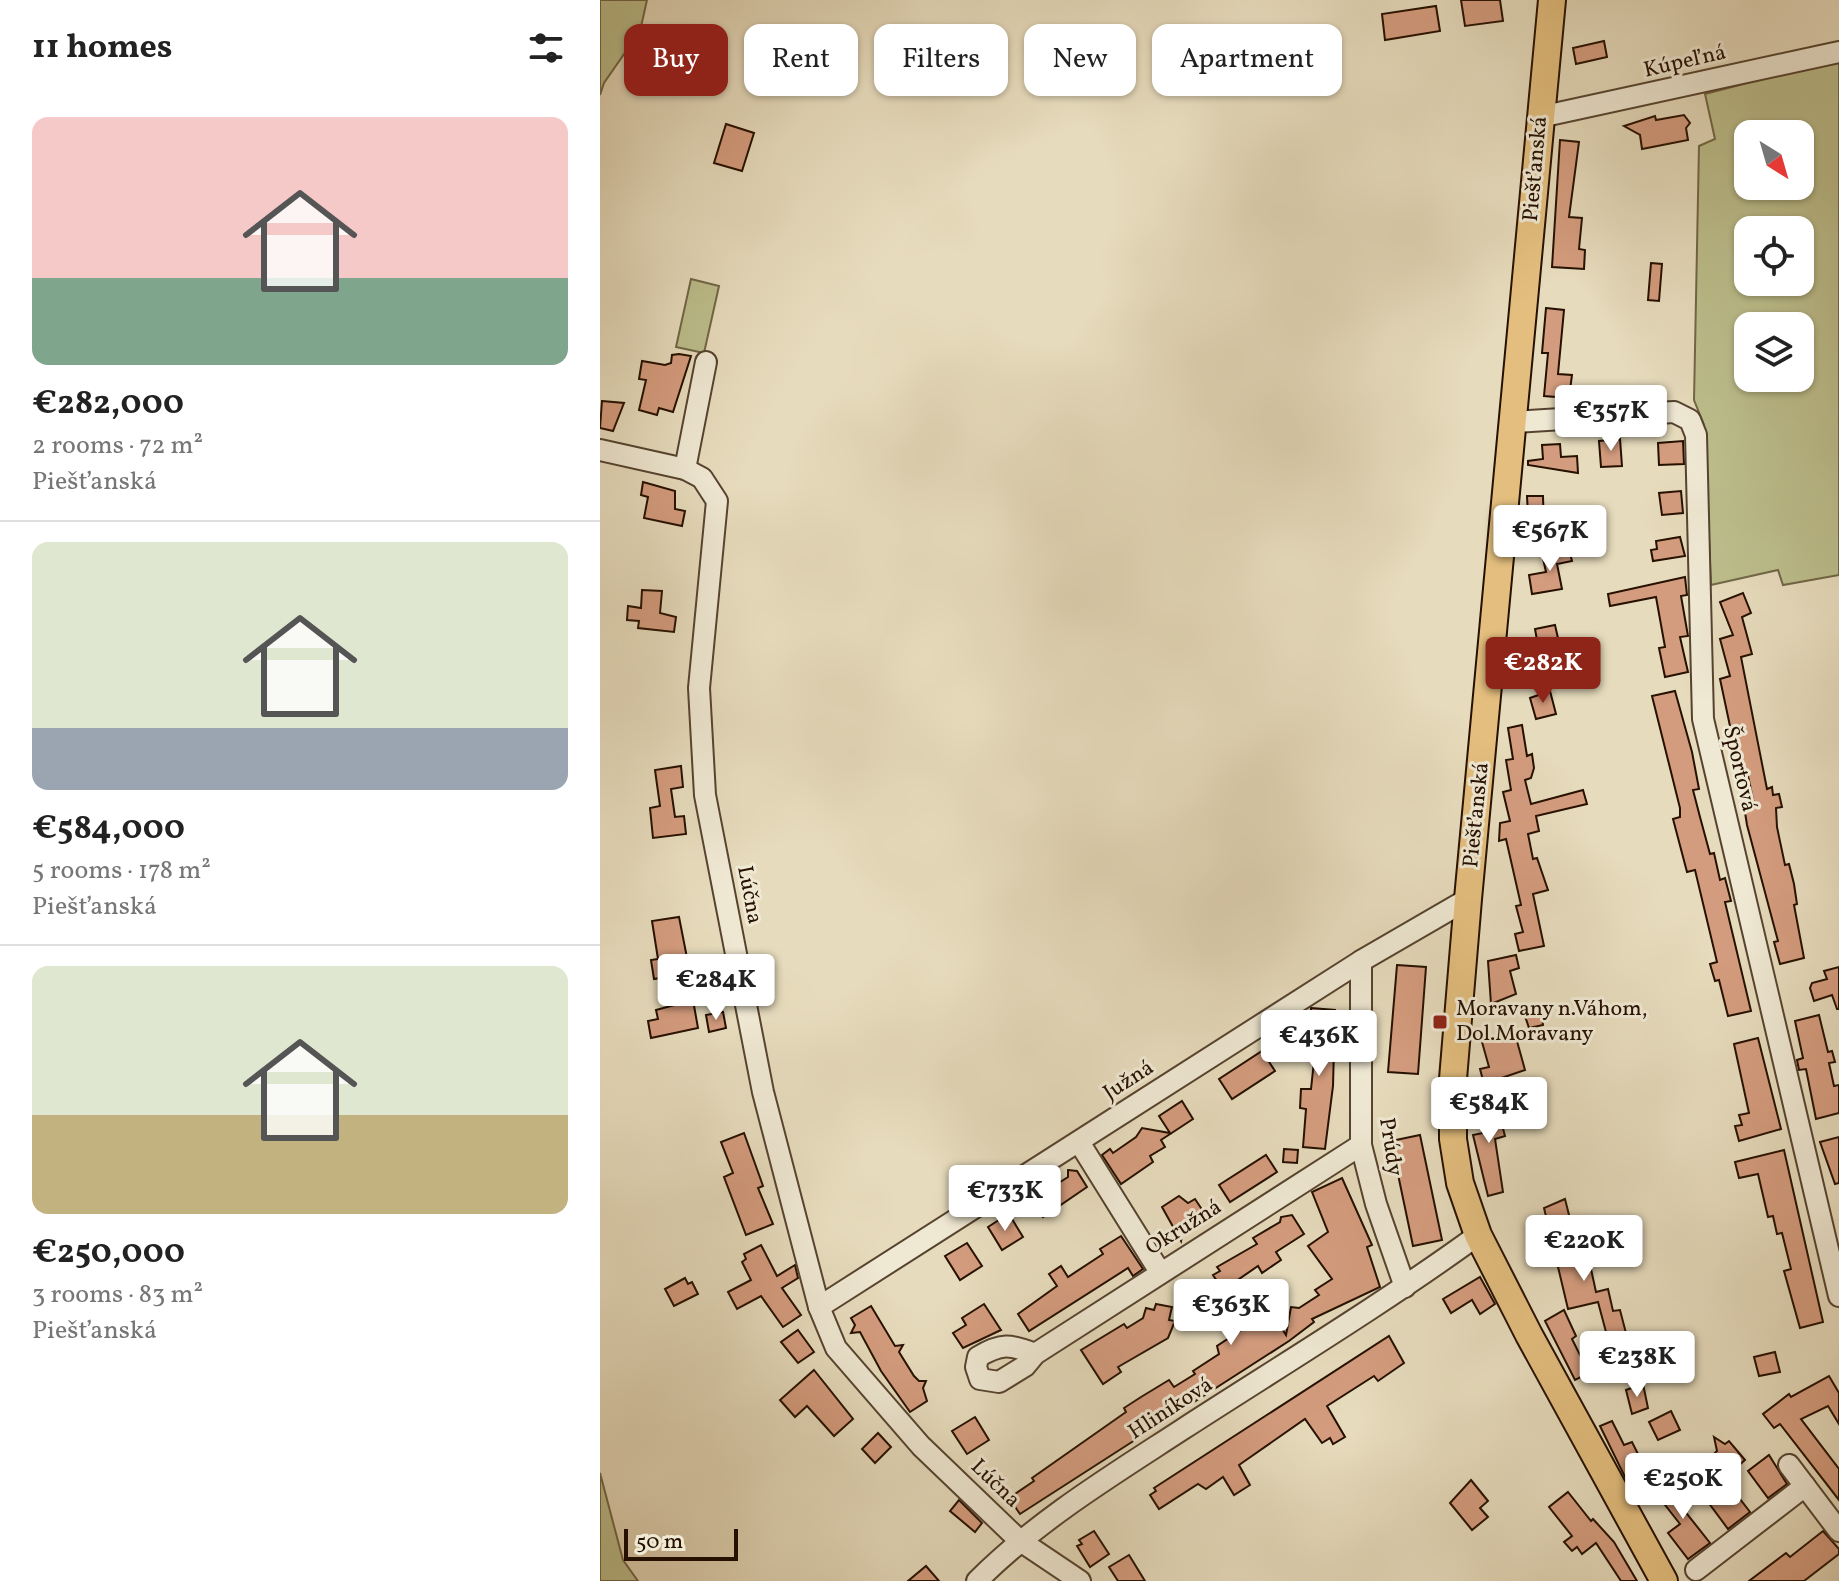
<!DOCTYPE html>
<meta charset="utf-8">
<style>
:root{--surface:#fff;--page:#f6f6f6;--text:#222;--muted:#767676;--line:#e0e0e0;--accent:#8f2418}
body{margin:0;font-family:Vollkorn,serif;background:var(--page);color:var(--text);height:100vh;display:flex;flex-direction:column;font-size:30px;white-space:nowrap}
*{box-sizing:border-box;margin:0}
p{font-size:26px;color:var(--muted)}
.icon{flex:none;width:44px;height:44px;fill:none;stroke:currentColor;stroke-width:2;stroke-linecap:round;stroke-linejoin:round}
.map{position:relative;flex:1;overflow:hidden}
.panel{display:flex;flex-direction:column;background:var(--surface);width:600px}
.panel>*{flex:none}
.top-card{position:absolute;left:24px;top:24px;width:760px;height:72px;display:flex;gap:16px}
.needle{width:52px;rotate:143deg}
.fabs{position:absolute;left:1134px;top:120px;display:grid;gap:16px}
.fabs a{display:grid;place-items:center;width:80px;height:80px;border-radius:16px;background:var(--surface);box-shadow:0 2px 6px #0004;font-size:40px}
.scale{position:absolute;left:24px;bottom:20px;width:114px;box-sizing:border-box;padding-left:8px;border:4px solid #261000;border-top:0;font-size:22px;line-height:28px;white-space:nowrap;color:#261000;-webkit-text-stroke:6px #efe8d3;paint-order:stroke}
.price{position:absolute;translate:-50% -68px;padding:0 18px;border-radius:8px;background:#fff;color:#222;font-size:26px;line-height:52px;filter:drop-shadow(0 2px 4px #0008)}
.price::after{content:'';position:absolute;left:50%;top:48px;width:24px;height:18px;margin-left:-12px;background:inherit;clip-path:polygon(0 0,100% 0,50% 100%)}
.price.selected{background:var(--accent);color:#fff}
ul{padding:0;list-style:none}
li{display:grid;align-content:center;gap:16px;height:424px;padding:0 32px}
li+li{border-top:2px solid var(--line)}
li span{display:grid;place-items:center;height:248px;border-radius:16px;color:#555}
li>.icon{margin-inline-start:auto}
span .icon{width:144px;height:144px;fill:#fffc;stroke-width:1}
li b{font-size:34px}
h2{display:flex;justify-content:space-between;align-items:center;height:96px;padding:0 32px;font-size:34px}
.pill{padding:0 28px;border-radius:16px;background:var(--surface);box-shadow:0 2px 6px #0004;font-size:28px;line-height:72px}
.pill.selected{background:var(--accent);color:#fff}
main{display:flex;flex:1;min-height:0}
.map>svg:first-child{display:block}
.green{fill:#bcbe8c;stroke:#716746;stroke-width:2;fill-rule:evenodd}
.building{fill:#d49c7e;stroke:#261000;stroke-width:2}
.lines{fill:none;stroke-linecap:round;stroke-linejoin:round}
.minor-casing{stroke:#56432f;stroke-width:24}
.major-casing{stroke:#261000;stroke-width:30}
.minor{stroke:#efe8d3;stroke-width:20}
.major{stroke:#e3be7e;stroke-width:26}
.poi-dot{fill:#8f2418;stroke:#efe8d3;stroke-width:3}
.labels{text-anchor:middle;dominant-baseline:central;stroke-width:6;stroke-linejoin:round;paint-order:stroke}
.street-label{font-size:22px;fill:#261000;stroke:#efe8d3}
.poi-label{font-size:22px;fill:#261000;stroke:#efe8d3;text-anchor:start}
</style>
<main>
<section class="panel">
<h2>11 homes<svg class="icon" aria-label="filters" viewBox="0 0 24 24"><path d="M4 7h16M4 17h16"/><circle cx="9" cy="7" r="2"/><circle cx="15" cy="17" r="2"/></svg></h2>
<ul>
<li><span style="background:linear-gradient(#f6c9c9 65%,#7fa58c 0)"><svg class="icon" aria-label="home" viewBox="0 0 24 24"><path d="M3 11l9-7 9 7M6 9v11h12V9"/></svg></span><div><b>€282,000</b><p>2 rooms · 72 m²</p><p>Piešťanská</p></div></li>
<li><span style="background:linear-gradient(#dfe7d0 75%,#9aa5b1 0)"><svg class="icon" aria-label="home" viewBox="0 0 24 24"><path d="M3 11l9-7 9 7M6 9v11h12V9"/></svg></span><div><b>€584,000</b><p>5 rooms · 178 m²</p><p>Piešťanská</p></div></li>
<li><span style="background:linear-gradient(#dfe7d0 60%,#c2b280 0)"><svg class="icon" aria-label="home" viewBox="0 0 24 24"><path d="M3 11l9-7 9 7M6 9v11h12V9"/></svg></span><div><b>€250,000</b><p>3 rooms · 83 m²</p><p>Piešťanská</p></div></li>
</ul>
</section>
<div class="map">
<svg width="1239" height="1581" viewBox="0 0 1239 1581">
<rect width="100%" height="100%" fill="#e6dbbc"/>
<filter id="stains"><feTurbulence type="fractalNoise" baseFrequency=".0025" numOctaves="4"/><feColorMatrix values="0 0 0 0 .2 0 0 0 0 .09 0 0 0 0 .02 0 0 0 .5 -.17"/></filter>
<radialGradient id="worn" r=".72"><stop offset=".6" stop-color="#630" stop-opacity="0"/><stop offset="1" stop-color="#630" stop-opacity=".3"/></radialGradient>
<g class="green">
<polygon points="0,0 47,0 40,31 4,83 0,95"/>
<path d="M1239 59V575L1183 585 1178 570 1111 585 1104 425 1094 400 1099 146 1115 139 1105 94ZM1148 134H1200V186H1148ZM1148 230H1200V282H1148ZM1148 326H1200V378H1148Z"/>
<polygon points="91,279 119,286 104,353 76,347"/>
<polygon points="0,1473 23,1560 38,1581 0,1581"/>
</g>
<g class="building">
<polygon points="861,0 900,0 903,21 865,26"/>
<polygon points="836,6 840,31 785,40 782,14"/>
<polygon points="1004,41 1007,57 976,64 973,48"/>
<polygon points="1084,115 1090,123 1086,128 1088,140 1042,149 1040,135 1024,126 1055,116 1056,120"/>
<polygon points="126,124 154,133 142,171 114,163"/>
<polygon points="960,140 979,142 969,217 982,218 979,249 985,250 984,269 952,267"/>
<polygon points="1051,263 1062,264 1059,301 1048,300"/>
<polygon points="946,308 964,310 958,374 972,375 969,398 944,396 948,353 942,353"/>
<polygon points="79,354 91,356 73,412 59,408 57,415 39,410 46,380 39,379 42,361 65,365 71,363 72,355"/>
<polygon points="2,401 24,403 13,431 0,428"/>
<polygon points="1020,439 1022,466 1001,467 999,441"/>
<polygon points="1083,441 1084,464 1059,465 1058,443"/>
<polygon points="960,444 961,457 977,456 978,473 928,465 928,461 943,459 942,445"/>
<polygon points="43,482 75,491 75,509 85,511 82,526 44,518 48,497 41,495"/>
<polygon points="1081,491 1083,513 1062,515 1059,493"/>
<polygon points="927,496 943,496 944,531 929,534"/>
<polygon points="1080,537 1085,556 1053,561 1051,550 1057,549 1056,541"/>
<polygon points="969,549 972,561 957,564 962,589 932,594 929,575 946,572 942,554"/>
<polygon points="1085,577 1087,595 1081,596 1088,636 1080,637 1088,672 1065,677 1059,648 1065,647 1056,597 1010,606 1008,594"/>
<polygon points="42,590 62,591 60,613 76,617 74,632 38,628 39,621 27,620 28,606 41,608"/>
<polygon points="1143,593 1151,613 1142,617 1152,654 1141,657 1167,789 1172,787 1173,795 1179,794 1182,807 1176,808 1177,827 1185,865 1189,864 1194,884 1197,904 1194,905 1204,958 1180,964 1174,942 1178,941 1147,825 1144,806 1154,804 1148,776 1141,778 1120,679 1130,676 1120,639 1133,635 1120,602"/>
<polygon points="955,625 960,647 939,651 935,629"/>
<polygon points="939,651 942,664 930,666 931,673 920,675 915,656"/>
<polygon points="950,691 956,714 936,719 930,698"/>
<polygon points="1075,691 1092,752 1099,789 1093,790 1100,817 1110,854 1114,853 1120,880 1125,878 1131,901 1125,902 1151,1011 1128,1016 1119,980 1115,981 1110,964 1117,962 1095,870 1087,872 1073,819 1080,817 1080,808 1052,696"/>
<polygon points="922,725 927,756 932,754 934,768 931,778 925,780 931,804 983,790 987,804 936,816 939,831 928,834 933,859 937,858 948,890 933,894 944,946 919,951 915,934 923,932 916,906 921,905 906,839 899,841 900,823 910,821 903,792 911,790 906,760 913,759 908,728"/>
<polygon points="81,766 83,787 71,789 75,817 84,816 86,834 53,838 50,808 60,806 55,770"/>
<polygon points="79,917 90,973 54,979 51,960 58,959 52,921"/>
<polygon points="916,955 919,968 910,971 916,994 891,1004 888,961"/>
<polygon points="797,965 826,967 818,1074 788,1072"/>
<polygon points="1239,967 1239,1009 1237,1009 1232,995 1214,1001 1210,988 1212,983 1227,979 1224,971"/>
<polygon points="93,1000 98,1028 51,1038 48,1021 58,1019 56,1010"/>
<polygon points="711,1008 735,1010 733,1086 725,1149 703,1147 706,1109 700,1108 701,1089 711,1089 714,1061 708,1060"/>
<polygon points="941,1011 943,1025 929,1028 925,1016"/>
<polygon points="123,1012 126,1028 109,1032 106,1015"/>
<polygon points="1219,1015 1228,1052 1232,1051 1235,1062 1229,1063 1234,1086 1239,1085 1239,1113 1216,1119 1206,1069 1199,1070 1197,1060 1203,1058 1195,1021"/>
<polygon points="915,1034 925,1070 884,1084 880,1069 889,1067 882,1042"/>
<polygon points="1158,1038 1181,1129 1139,1141 1135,1126 1142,1125 1139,1115 1149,1113 1134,1044"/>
<polygon points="662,1051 675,1071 632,1099 619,1079"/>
<polygon points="895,1099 905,1136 895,1139 903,1192 888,1196 873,1135 883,1133 875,1103"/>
<polygon points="582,1101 593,1119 561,1140 565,1147 550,1156 553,1162 521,1184 502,1155 510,1149 513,1153 536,1137 542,1128 570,1133 559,1116"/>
<polygon points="144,1133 163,1186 158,1188 173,1224 146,1235 124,1177 133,1173 121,1142"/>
<polygon points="820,1135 842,1240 813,1246 791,1141"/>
<polygon points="1239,1137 1239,1183 1235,1184 1220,1142"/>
<polygon points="684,1149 698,1150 697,1163 683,1162"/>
<polygon points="1184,1150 1223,1322 1200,1328 1184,1271 1191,1269 1182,1233 1177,1234 1173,1216 1168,1217 1158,1174 1139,1178 1135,1162"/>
<polygon points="666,1155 677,1172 630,1202 619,1185"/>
<polygon points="468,1170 477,1171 487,1187 443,1217 432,1200 468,1177"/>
<polygon points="742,1178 772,1245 767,1247 780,1287 712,1319 714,1322 689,1341 420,1514 409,1498 434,1481 432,1478 526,1412 524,1408 541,1397 569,1380 574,1387 595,1374 593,1371 619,1354 617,1346 661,1317 661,1313 669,1308 686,1335 691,1307 699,1308 719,1295 715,1290 732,1279 708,1246 728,1232 712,1192"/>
<polygon points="579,1196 588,1203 595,1199 605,1214 583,1229 581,1241 562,1207"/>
<polygon points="965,1199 983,1271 991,1269 996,1292 1008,1289 1013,1311 1020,1310 1033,1360 1010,1366 1006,1348 1010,1347 998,1302 968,1309 944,1208"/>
<polygon points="692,1215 704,1234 676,1252 681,1260 662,1273 658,1266 623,1290 613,1275 620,1271 617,1267 657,1244 653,1238 680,1222 681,1217"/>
<polygon points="402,1218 406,1223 412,1219 423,1237 402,1250 388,1227"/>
<polygon points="521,1236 543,1269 533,1276 528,1268 429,1331 418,1314 457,1286 449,1274 461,1266 468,1277 503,1254 500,1249"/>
<polygon points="367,1243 382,1266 360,1280 345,1256"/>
<polygon points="161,1245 177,1276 195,1265 198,1278 182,1288 201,1315 183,1327 161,1296 137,1309 128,1292 151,1280 142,1262 146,1259 144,1254"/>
<polygon points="880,1277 895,1304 880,1314 872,1300 851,1313 843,1299"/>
<polygon points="85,1278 88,1284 92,1282 98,1294 74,1306 65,1289"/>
<polygon points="384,1304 401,1330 363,1348 353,1333 366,1325 362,1318"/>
<polygon points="556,1304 572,1307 569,1320 575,1321 568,1338 518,1367 521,1372 503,1384 481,1350 524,1324 527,1328 543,1318 546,1308 554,1310"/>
<polygon points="271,1306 295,1346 303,1345 299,1352 314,1376 319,1381 326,1381 323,1388 327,1401 310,1412 281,1371 260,1332 251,1333 255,1325 251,1318"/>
<polygon points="964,1310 976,1336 972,1339 989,1373 975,1380 945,1321"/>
<polygon points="198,1330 214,1352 198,1363 181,1342"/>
<polygon points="789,1336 804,1363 778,1381 774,1376 727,1406 745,1437 733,1444 730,1438 722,1443 705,1419 639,1465 650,1485 634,1495 623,1477 606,1489 598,1484 559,1509 550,1495 556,1491 554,1488"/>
<polygon points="1175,1352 1180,1372 1159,1376 1154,1357"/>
<polygon points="214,1370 253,1419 234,1436 207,1406 195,1417 180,1400"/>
<polygon points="1229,1376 1239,1393 1239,1424 1228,1406 1201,1419 1239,1469 1239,1500 1180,1424 1174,1428 1163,1414 1189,1394 1191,1397"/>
<polygon points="1043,1384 1048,1408 1032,1414 1026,1390"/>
<polygon points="1071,1411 1080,1430 1058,1440 1049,1422"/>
<polygon points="375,1417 389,1440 367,1454 352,1431"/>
<polygon points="1012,1421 1024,1445 1032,1442 1041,1460 1036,1463 1041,1472 1026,1479 1000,1426"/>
<polygon points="278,1433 291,1447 275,1463 262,1449"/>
<polygon points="1114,1437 1125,1444 1129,1441 1145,1460 1125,1478 1116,1467 1120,1464 1112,1456 1117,1451"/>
<polygon points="1169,1455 1187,1484 1168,1498 1148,1471"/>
<polygon points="871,1480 888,1501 880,1508 888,1517 872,1530 850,1503"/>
<polygon points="1078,1481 1093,1502 1084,1510 1110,1543 1088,1559 1068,1533 1080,1524 1058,1496"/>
<polygon points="1130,1486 1150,1512 1128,1529 1108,1502"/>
<polygon points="968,1492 991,1521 993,1519 1014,1542 1037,1581 1021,1581 996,1543 982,1554 977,1547 972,1551 964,1542 972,1536 949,1507"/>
<polygon points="359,1500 382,1523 375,1532 350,1511"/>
<polygon points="494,1531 509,1554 490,1567 477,1546 482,1544 479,1540"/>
<polygon points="1223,1531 1239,1549 1239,1554 1204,1581 1149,1581 1186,1553 1190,1557"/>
<polygon points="529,1555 545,1581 518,1581 509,1567"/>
<polygon points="326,1566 339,1581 308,1581"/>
</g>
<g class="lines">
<defs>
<g id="minor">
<polyline points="940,117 1239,52"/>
<polyline points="914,422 1074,412 1090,420 1096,435 1103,719 1239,1296"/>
<polyline points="0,450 85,469 102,478 117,501 99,688 105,795 163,1092 219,1307 236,1348 321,1446 419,1540 480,1581"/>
<polyline points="85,469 106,362"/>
<polyline points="761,961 761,1145 776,1204 805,1287"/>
<polyline points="479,1142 560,1272"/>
<polyline points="219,1307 761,961 868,899"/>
<path d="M435 1354 425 1366 399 1382 380 1379 376 1367 378 1357C401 1343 410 1344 435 1354L761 1145"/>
<polyline points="1189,1465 1239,1531"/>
<polyline points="1096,1570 1205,1486"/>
<path d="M377 1581C438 1520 511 1476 583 1429 682 1365 783 1304 878 1235"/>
</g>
<polyline id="major" points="952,0 868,899 853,1079 853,1139 860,1183 878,1235 929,1335 1064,1581"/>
</defs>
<use href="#minor" class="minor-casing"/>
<use href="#major" class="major-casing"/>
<use href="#minor" class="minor"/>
<use href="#major" class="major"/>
</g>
<rect class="poi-dot" x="832" y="1014" width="16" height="16" rx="4"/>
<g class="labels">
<g class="street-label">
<text transform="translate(1085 62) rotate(-13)">Kúpeľná</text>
<text transform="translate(936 169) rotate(-85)">Piešťanská</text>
<text transform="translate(1139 769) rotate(77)">Športová</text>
<text transform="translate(877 815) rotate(-84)">Piešťanská</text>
<text transform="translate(149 895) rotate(79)">Lúčna</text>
<text transform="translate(529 1081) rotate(-33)">Južná</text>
<text transform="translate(790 1147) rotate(81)">Prúdy</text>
<text transform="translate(584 1228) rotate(-32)">Okružná</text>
<text transform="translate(571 1409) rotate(-33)">Hliníková</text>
<text transform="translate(395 1484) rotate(44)">Lúčna</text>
</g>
<g class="poi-label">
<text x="856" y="1009">Moravany n.Váhom,<tspan x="856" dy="25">Dol.Moravany</tspan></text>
</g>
</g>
<rect width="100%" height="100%" filter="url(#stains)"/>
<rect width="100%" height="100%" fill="url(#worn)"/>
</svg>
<div class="fabs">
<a><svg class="needle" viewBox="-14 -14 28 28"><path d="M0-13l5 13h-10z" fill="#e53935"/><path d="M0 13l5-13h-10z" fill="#767676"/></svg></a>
<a><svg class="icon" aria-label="locate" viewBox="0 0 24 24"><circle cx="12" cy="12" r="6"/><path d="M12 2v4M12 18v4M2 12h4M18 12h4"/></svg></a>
<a><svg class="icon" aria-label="layers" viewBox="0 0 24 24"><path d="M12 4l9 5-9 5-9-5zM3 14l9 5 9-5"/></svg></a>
</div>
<div class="scale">50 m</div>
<b class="price" style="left:1011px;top:453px">€357K</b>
<b class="price" style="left:950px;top:573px">€567K</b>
<b class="price selected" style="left:943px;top:705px">€282K</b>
<b class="price" style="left:116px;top:1022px">€284K</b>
<b class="price" style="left:719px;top:1078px">€436K</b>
<b class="price" style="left:889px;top:1145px">€584K</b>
<b class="price" style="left:405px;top:1233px">€733K</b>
<b class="price" style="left:984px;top:1283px">€220K</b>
<b class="price" style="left:631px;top:1347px">€363K</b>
<b class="price" style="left:1037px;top:1399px">€238K</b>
<b class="price" style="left:1083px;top:1521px">€250K</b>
<div class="top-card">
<a class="pill selected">Buy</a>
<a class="pill">Rent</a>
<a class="pill">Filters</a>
<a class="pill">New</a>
<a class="pill">Apartment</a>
</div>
</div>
</main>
